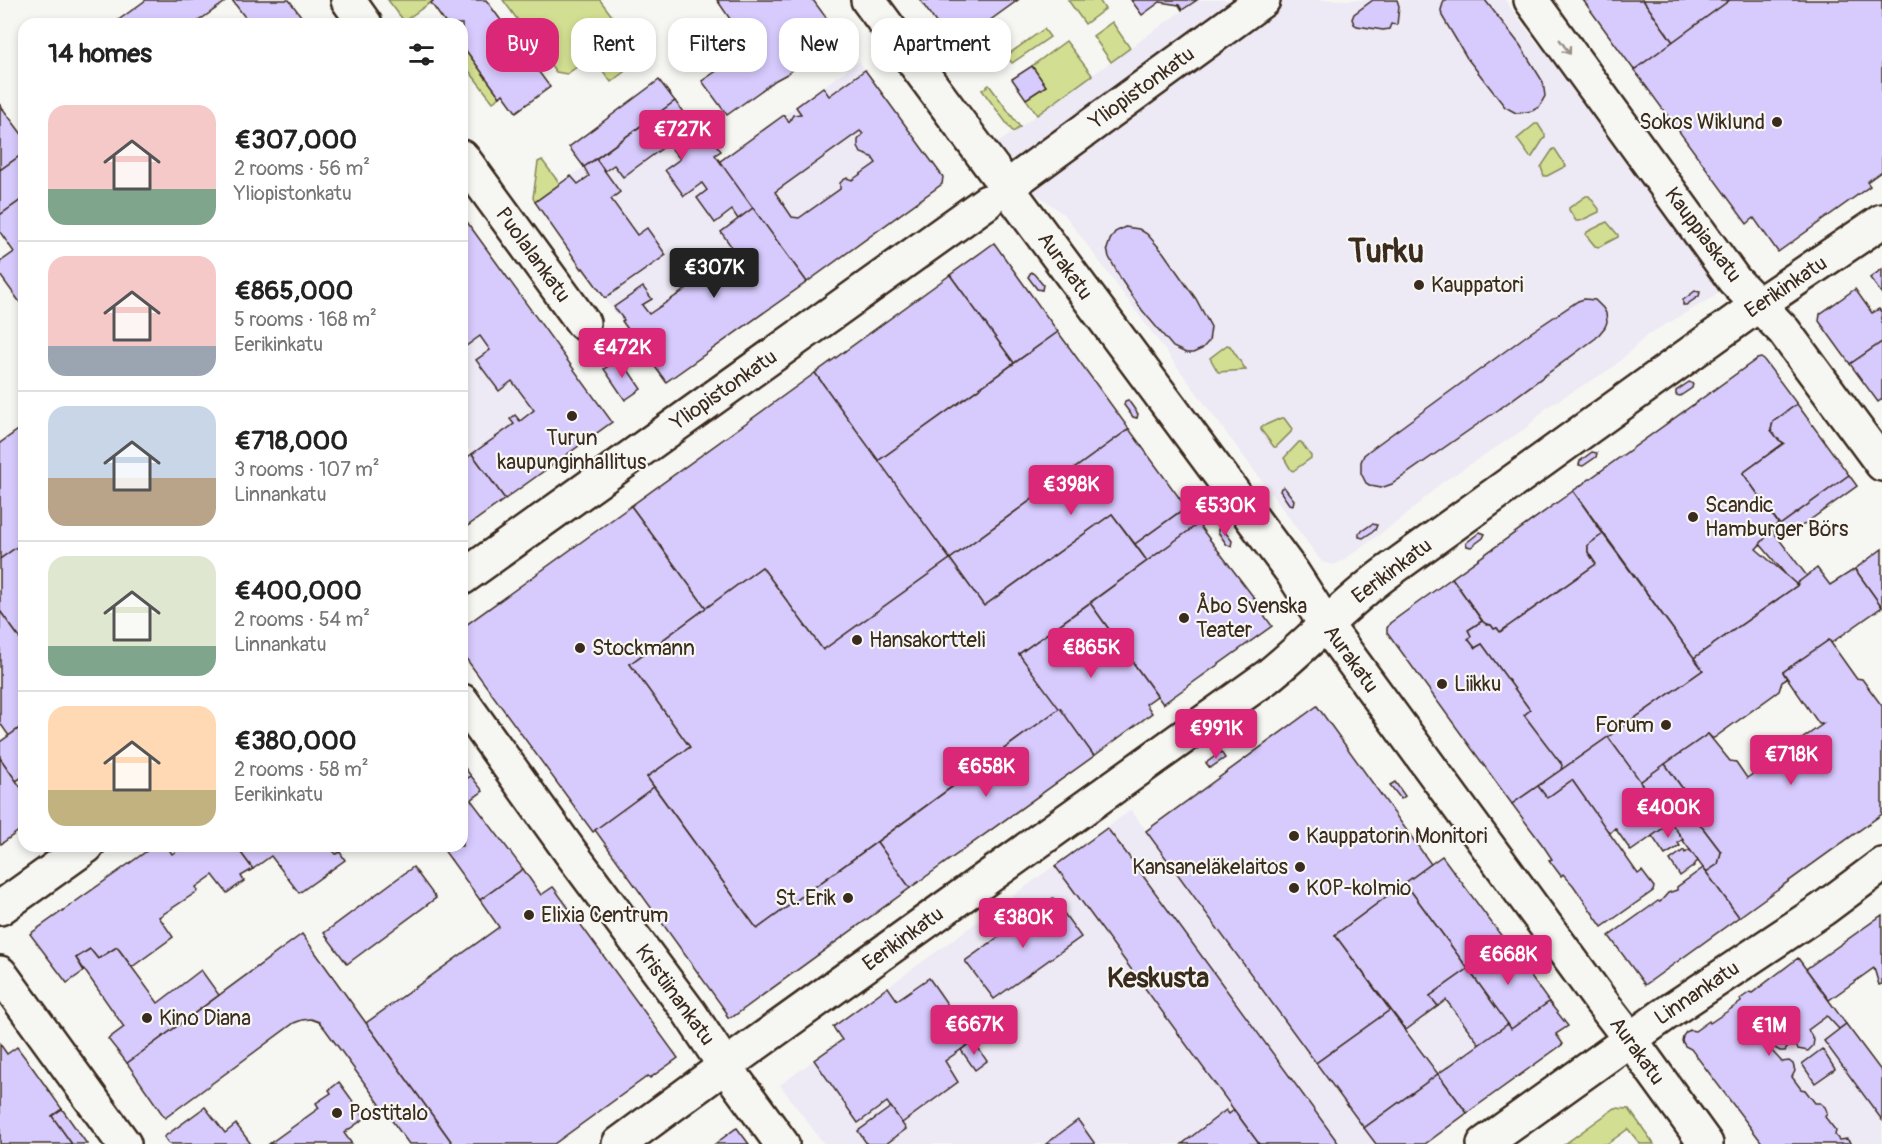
<!DOCTYPE html>
<meta charset="utf-8">
<style>
:root{--surface:#fff;--page:#f2f2f2;--text:#222;--muted:#767676;--line:#e0e0e0;--accent:#db2777}
body{margin:0;font-family:Pangolin,sans-serif;background:var(--page);color:var(--text);height:100vh;display:flex;flex-direction:column;font-size:22px;white-space:nowrap}
*{box-sizing:border-box;margin:0}
p{font-size:20px;color:var(--muted)}
.icon{flex:none;width:33px;height:33px;fill:none;stroke:currentColor;stroke-width:2;stroke-linecap:round;stroke-linejoin:round}
.map{position:relative;flex:1;overflow:hidden}
.details{position:absolute;left:18px;top:18px;width:450px;height:834px;display:flex;flex-direction:column;background:var(--surface);border-radius:18px;box-shadow:0 3px 9px #0003}
.details>*{flex:none}
.top-card{position:absolute;left:486px;top:18px;width:570px;height:54px;display:flex;gap:12px}
.price{position:absolute;translate:-50% -51px;padding:0 14px;border-radius:6px;background:var(--accent);color:#fff;font-size:20px;line-height:39px;filter:drop-shadow(0 2px 3px #0008)}
.price::after{content:'';position:absolute;left:50%;top:36px;width:18px;height:14px;margin-left:-9px;background:inherit;clip-path:polygon(0 0,100% 0,50% 100%)}
.price.selected{background:#222;color:#fff}
ul{padding:0;list-style:none}
li{display:flex;align-items:center;gap:18px;height:150px;padding:0 30px}
li+li{border-top:2px solid var(--line)}
li span{display:grid;place-items:center;flex:none;width:168px;height:120px;border-radius:18px;color:#555}
li>.icon{margin-inline-start:auto}
span .icon{width:72px;height:72px;fill:#fffc;stroke-width:1}
li b{font-size:26px}
h2{display:flex;justify-content:space-between;align-items:center;height:72px;padding:0 30px;font-size:26px}
.pill{padding:0 21px;border-radius:18px;background:var(--surface);box-shadow:0 3px 9px #0003;font-size:21px;line-height:54px}
.pill.selected{background:var(--accent);color:#fff}
.map>svg:first-child{display:block}
.built{fill:#ede9f5}
.green{fill:#d2de91;stroke:#868458;stroke-width:1.5}
.building{fill:#d7cafd;stroke:#3b2a1e;stroke-width:1.5;fill-rule:evenodd}
.lines{fill:none;stroke-linecap:round;stroke-linejoin:round}
.minor-casing{stroke:#3b2a1e;stroke-width:38}
.major-casing{stroke:#3b2a1e;stroke-width:38}
.minor{stroke:#f6f6f2;stroke-width:33}
.major{stroke:#f6f6f2;stroke-width:33}
.oneway{stroke:#989088}
.poi-dot{fill:#3b2a1e;stroke:#f6f6f2;stroke-width:2}
.labels{text-anchor:middle;dominant-baseline:central;stroke-width:4.5;stroke-linejoin:round;paint-order:stroke}
.street-label{font-size:21px;fill:#3b2a1e;stroke:#f6f6f2}
.poi-label{font-size:21px;fill:#3b2a1e;stroke:#f6f6f2;text-anchor:start}
.district-label{font-size:27px;font-weight:bold;fill:#3b2a1e;stroke:#f6f6f2}
.town-label{font-size:33px;font-weight:bold;fill:#3b2a1e;stroke:#f6f6f2}
</style>
<div class="map">
<svg width="1882" height="1144" viewBox="0 0 1882 1144">
<rect width="100%" height="100%" fill="#f6f6f2"/>
<filter id="ink" filterUnits="userSpaceOnUse"><feTurbulence type="fractalNoise" baseFrequency=".0167" numOctaves="2"/><feDisplacementMap in="SourceGraphic" scale="12" xChannelSelector="R" yChannelSelector="G"/><feConvolveMatrix kernelMatrix="1 2 1 2 8 2 1 2 1" color-interpolation-filters="sRGB"/></filter>
<g filter="url(#ink)">
<g class="built">
<polygon points="1197,0 1505,0 1539,46 1548,40 1721,289 1715,296 1647,335 1612,368 1547,407 1526,428 1441,483 1405,516 1342,561 1334,565 1322,562 1065,215 1034,192 998,143"/>
<polygon points="859,61 943,177 942,184 666,382 583,269 582,269 535,202 675,101 693,125 699,122 721,151 715,155 719,162"/>
<polygon points="462,215 612,422 505,499 462,440"/>
<polygon points="1317,706 1431,864 1442,856 1568,1026 1556,1034 1563,1044 1425,1144 824,1144 780,1085 842,1040 833,1027 1131,810 1146,831"/>
<polygon points="1798,958 1882,1072 1882,1144 1763,1144 1691,1049 1683,1044 1682,1039 1688,1031 1695,1030 1709,1021 1711,1023 1741,1002 1740,999 1750,992 1752,993"/>
</g>
<g class="green">
<polygon points="388,0 434,0 404,21"/>
<polygon points="503,0 600,0 643,57 611,82 592,56 567,74 556,72"/>
<polygon points="1068,0 1099,0 1105,9 1085,24"/>
<polygon points="1112,22 1130,48 1111,62 1093,36"/>
<polygon points="1044,29 1050,37 1012,63 1006,56"/>
<polygon points="1066,41 1092,75 1037,115 1026,99 1046,86 1032,66"/>
<polygon points="462,45 500,97 493,102 462,62"/>
<polygon points="989,85 1020,127 1013,132 982,90"/>
<polygon points="1535,124 1538,124 1545,135 1545,137 1532,157 1530,157 1517,139"/>
<polygon points="1553,149 1555,149 1566,166 1547,176 1544,176 1541,167"/>
<polygon points="542,160 560,184 535,202 533,198 538,162"/>
<polygon points="1586,196 1589,196 1599,209 1599,212 1580,221 1576,221 1569,210 1569,208"/>
<polygon points="1607,222 1618,235 1618,237 1599,247 1595,246 1586,235 1587,232"/>
<polygon points="1227,345 1230,346 1246,370 1218,372 1210,358"/>
<polygon points="1281,418 1284,418 1292,429 1291,432 1276,447 1274,447 1261,430 1261,427"/>
<polygon points="1299,442 1301,442 1311,456 1311,458 1293,471 1291,470 1284,458"/>
<polygon points="1615,1108 1629,1109 1654,1144 1640,1144 1628,1129 1607,1144 1565,1144"/>
</g>
<g class="building">
<polygon points="146,0 228,0 194,24 113,24"/>
<polygon points="232,0 289,0 307,24 250,24"/>
<polygon points="434,0 486,0 550,87 516,112 503,94 500,97 462,45 462,24 446,24 431,3"/>
<polygon points="717,0 813,0 839,35 801,62 802,63 787,74 776,80 727,115 702,81 750,48 746,41 739,45 733,36 739,32"/>
<polygon points="920,0 1018,0 953,47"/>
<polygon points="1131,0 1197,0 1182,10 1179,5 1160,2 1142,15"/>
<polygon points="1373,0 1397,0 1399,6 1397,25 1391,24 1389,29 1383,30 1357,26 1354,24 1352,19 1354,14"/>
<polygon points="1444,0 1485,0 1520,45 1543,82 1545,96 1539,107 1532,111 1520,113 1516,113 1505,107 1467,58 1442,16 1441,10"/>
<polygon points="1583,0 1643,0 1673,42 1634,70"/>
<polygon points="1643,0 1730,0 1673,42"/>
<polygon points="1730,0 1882,0 1882,171 1867,182 1870,186 1778,252 1754,218 1747,224 1634,70"/>
<polygon points="1032,66 1046,86 1026,99 1012,79"/>
<path d="M865 70 943 177 942 184 807 282 719 162 784 115 789 122 793 115 801 114 796 107 823 87 829 96ZM860 131 863 134 858 140V147L861 153 872 157 876 163 852 180 847 178 843 180 840 183V189L799 218 792 217 775 192Z"/>
<polygon points="659,80 675,101 584,167 569,147"/>
<polygon points="675,101 693,126 699,122 721,151 715,155 753,208 738,219 732,210 715,223 697,198 707,190 702,183 684,196 665,170 680,159 668,144 623,177 614,165 605,171 596,159"/>
<polygon points="0,105 24,137 24,153 0,170"/>
<polygon points="24,153 24,198 0,215 0,170"/>
<polygon points="596,159 620,192 611,199 637,235 647,228 666,255 605,298 583,268 582,269 535,202 571,176 578,184 589,176 584,167"/>
<polygon points="24,198 24,308 0,275 0,262 14,252 0,232 0,215"/>
<polygon points="753,208 807,282 666,382 622,321 624,320 614,307 643,287 652,299 642,305 649,314 686,289 683,285 687,281 688,283 706,271 708,273 726,260 721,253 731,246 721,232"/>
<polygon points="462,215 612,422 505,499 472,454 514,424 510,419 515,415 520,421 534,410 512,381 499,391 476,360 490,350 480,336 462,349"/>
<polygon points="1125,227 1139,229 1147,234 1163,252 1196,299 1211,327 1209,341 1202,349 1193,353 1186,353 1173,347 1142,310 1122,281 1109,257 1107,249 1110,240 1115,232"/>
<polygon points="994,243 1058,332 1014,363 950,275"/>
<polygon points="1882,269 1882,294 1870,278"/>
<polygon points="1031,272 1034,274 1043,285 1042,290 1037,289 1028,277"/>
<polygon points="950,275 1014,363 878,461 815,373"/>
<polygon points="1855,289 1872,313 1879,309 1882,313 1882,342 1850,364 1819,321 1820,314"/>
<polygon points="1695,291 1700,292 1699,296 1686,305 1683,305 1683,300"/>
<polygon points="1584,299 1595,300 1603,308 1606,313 1607,322 1605,327 1596,338 1498,410 1392,484 1381,488 1371,486 1366,483 1361,473 1361,462 1364,455 1370,450 1530,333 1578,301"/>
<polygon points="1058,332 1129,429 950,559 878,461"/>
<polygon points="1882,342 1882,399 1878,402 1850,364"/>
<polygon points="620,358 641,389 625,400 604,369"/>
<polygon points="1761,358 1764,360 1797,404 1773,422 1771,430 1779,440 1784,443 1743,473 1778,523 1769,534 1772,536 1769,540 1767,543 1764,540 1756,549 1798,585 1694,658 1573,491 1757,359"/>
<polygon points="815,373 950,559 823,650 762,567 706,608 631,506"/>
<polygon points="1689,382 1693,384 1692,388 1680,396 1676,395 1676,391"/>
<polygon points="1128,400 1138,414 1137,418 1133,417 1124,405 1125,401"/>
<polygon points="1797,404 1849,475 1780,525 1743,473 1784,443 1779,440 1771,430 1773,422"/>
<polygon points="24,426 24,542 0,559 0,443"/>
<polygon points="1129,429 1186,507 1135,544 1112,514 984,606 950,559"/>
<polygon points="1592,452 1597,453 1596,457 1583,466 1579,465 1580,461"/>
<polygon points="472,454 505,499 462,530 462,461"/>
<polygon points="1849,475 1857,486 1788,536 1780,525"/>
<polygon points="1284,487 1294,500 1293,505 1289,504 1280,491 1281,488"/>
<polygon points="1573,491 1603,534 1588,545 1588,552 1596,564 1500,632 1497,628 1494,629 1491,625 1484,623 1452,578"/>
<polygon points="631,506 706,608 630,664 690,747 647,777 654,787 593,832 462,653 462,628"/>
<polygon points="1184,509 1196,526 1147,561 1135,544"/>
<polygon points="1112,514 1147,561 1019,654 1060,708 757,929 647,777 690,747 630,664 762,567 823,650 950,559 984,606"/>
<polygon points="1198,524 1258,603 1256,604 1272,626 1163,704 1090,603"/>
<polygon points="1372,524 1377,525 1375,530 1363,538 1359,537 1359,533"/>
<polygon points="1222,528 1232,541 1231,546 1227,545 1218,532 1218,529"/>
<polygon points="1772,530 1807,576 1796,584 1786,575 1760,544"/>
<polygon points="1480,532 1485,534 1483,538 1471,547 1467,546 1466,543"/>
<polygon points="1603,534 1703,670 1561,770 1561,762 1555,758 1524,715 1530,710 1482,644 1475,648 1468,639 1471,636 1468,630 1482,621 1487,625 1491,625 1494,629 1497,628 1500,632 1596,564 1588,552 1588,545"/>
<polygon points="24,542 24,644 0,611 0,559"/>
<polygon points="1882,549 1882,607 1855,569"/>
<polygon points="1817,568 1830,585 1855,569 1882,607 1831,643 1829,640 1783,672 1787,679 1782,682 1779,691 1714,738 1712,738 1708,734 1640,782 1608,737 1703,670 1694,658 1798,585 1796,584"/>
<polygon points="1452,578 1482,621 1468,630 1471,636 1468,639 1475,648 1482,644 1530,710 1524,715 1562,765 1561,770 1512,804 1387,632 1387,628 1390,623"/>
<polygon points="1090,603 1157,696 1146,704 1152,713 1094,756 1019,654"/>
<polygon points="0,611 24,644 24,725 9,736 0,723"/>
<polygon points="1829,640 1856,678 1862,679 1882,706 1882,814 1739,917 1706,872 1718,864 1721,852 1683,802 1685,792 1665,764 1708,734 1730,761 1736,762 1747,778 1823,724 1819,724 1783,672"/>
<polygon points="1317,706 1431,864 1335,935 1390,1010 1316,1063 1146,831"/>
<polygon points="1060,708 1094,756 910,888 877,842"/>
<polygon points="24,725 24,776 16,781 0,758 0,742"/>
<polygon points="1608,737 1671,823 1631,851 1615,828 1609,834 1572,780 1547,798 1538,786"/>
<polygon points="1221,752 1225,758 1210,768 1206,763"/>
<polygon points="0,758 24,792 24,827 1,844 0,842"/>
<polygon points="462,764 471,776 462,782"/>
<polygon points="1665,764 1685,792 1683,802 1721,852 1718,864 1706,872 1640,782"/>
<polygon points="471,776 483,791 471,800 523,869 480,900 441,846 462,846 462,782"/>
<polygon points="1572,780 1638,874 1642,871 1654,887 1653,891 1602,927 1573,885 1563,874 1561,876 1549,860 1552,859 1544,847 1512,804 1538,786 1547,798"/>
<polygon points="1395,782 1405,796 1401,799 1390,785"/>
<polygon points="654,787 757,929 877,842 910,888 734,1016 728,1018 726,1015 727,1013 595,830"/>
<polygon points="1671,823 1683,839 1678,843 1680,846 1665,855 1652,836"/>
<polygon points="1107,828 1127,854 1339,1144 1259,1144 1071,887 1055,866"/>
<polygon points="154,846 167,846 172,854 183,846 236,846 253,869 241,876 244,881 227,893 213,875 196,887 198,891 159,917 173,937 132,967 117,947 98,959 90,949 76,958 84,971 67,983 30,934"/>
<polygon points="236,846 329,846 336,854 340,852 345,860 299,893 271,856 253,869"/>
<polygon points="1684,850 1685,853 1690,850 1698,861 1693,865 1694,866 1680,876 1670,860"/>
<polygon points="1442,856 1506,942 1468,969 1405,883"/>
<polygon points="413,867 436,898 347,964 324,933"/>
<polygon points="1703,868 1739,917 1645,985 1609,936 1658,901 1660,902 1668,893 1677,890 1677,887"/>
<polygon points="523,869 541,895 553,887 554,888 678,1058 650,1078 648,1076 554,1144 453,1144 366,1023 499,927 480,900"/>
<polygon points="1405,883 1468,969 1430,996 1438,1006 1406,1030 1335,935"/>
<polygon points="1053,898 1081,937 994,999 965,961"/>
<polygon points="1882,915 1882,984 1879,985 1874,968 1829,1000 1806,969"/>
<polygon points="302,934 366,1023 453,1144 409,1144 325,1029 319,1022 311,1019 302,1020 294,1023 165,1118 127,1063"/>
<polygon points="1506,942 1549,1002 1511,1029 1468,969"/>
<polygon points="117,947 158,1003 201,970 219,995 127,1063 108,1039 124,1027 76,958 90,949 98,959"/>
<polygon points="1798,958 1846,1024 1839,1029 1827,1016 1808,1030 1814,1040 1813,1046 1808,1051 1798,1049 1792,1041 1785,1051 1780,1051 1773,1047 1770,1049 1782,1062 1789,1061 1793,1064 1795,1071 1792,1077 1801,1089 1805,1090 1815,1103 1820,1103 1825,1107 1827,1112 1825,1117 1836,1131 1835,1135 1839,1140 1847,1139 1851,1144 1763,1144 1691,1049 1685,1046 1682,1041 1683,1036 1686,1032 1690,1030 1695,1031 1709,1021 1710,1023 1741,1002 1740,999 1750,992 1752,993"/>
<polygon points="1468,969 1508,1024 1480,1045 1446,1000 1438,1006 1430,996"/>
<polygon points="929,978 973,1041 945,1061 958,1082 902,1123 887,1102 858,1123 814,1060 842,1040 833,1027 888,987 897,1000"/>
<polygon points="1549,1002 1568,1026 1556,1034 1563,1044 1467,1113 1438,1074 1508,1024 1511,1029"/>
<polygon points="1390,1010 1438,1074 1364,1128 1316,1063"/>
<polygon points="1846,1024 1882,1072 1882,1120 1824,1041"/>
<polygon points="973,1041 987,1061 975,1070 961,1050"/>
<polygon points="0,1044 7,1054 17,1047 32,1067 62,1109 52,1116 72,1144 0,1144"/>
<polygon points="1822,1049 1835,1069 1815,1083 1802,1064"/>
<polygon points="1438,1074 1467,1113 1425,1144 1376,1144 1364,1128"/>
<polygon points="339,1082 365,1118 344,1133 352,1144 269,1144 319,1108 316,1103 331,1093 329,1090"/>
<polygon points="205,1107 225,1133 236,1124 251,1144 169,1144 164,1137"/>
<polygon points="891,1107 906,1129 886,1144 867,1144 858,1131"/>
<polygon points="62,1109 87,1144 72,1144 52,1116"/>
<polygon points="1226,1110 1229,1114 1234,1110 1259,1144 1182,1144"/>
<polygon points="1078,1120 1095,1144 1046,1144"/>
<polygon points="737,1128 749,1144 715,1144 735,1129"/>
</g>
<g class="lines">
<defs>
<g id="minor">
<polyline points="348,0 365,24"/>
<polyline points="868,0 1292,572 1326,625 1600,1000 1630,1039"/>
<polyline points="1531,0 1734,280 1784,331 1882,464"/>
<polyline points="462,157 583,323"/>
<polyline points="1022,176 1263,0"/>
<polyline points="462,578 987,202"/>
<polyline points="462,701 571,853 689,1012 725,1066 782,1144"/>
<polyline points="0,908 87,846"/>
<polyline points="0,973 124,1144"/>
<path d="M619 1144 725 1066 1267 677C1308 644 1344 604 1386 573L1758 305 1882 221"/>
</g>
<g id="major">
<polyline points="1630,1039 1706,1144"/>
<polyline points="1484,1144 1664,1015 1823,909 1882,865"/>
</g>
</defs>
<use href="#minor" class="minor-casing"/>
<use href="#major" class="major-casing"/>
<use href="#minor" class="minor"/>
<use href="#major" class="major"/>
</g>
<defs><path id="oneway-shaft" d="M-6 0H5M1.5-3L5.5 0L1.5 3" fill="none" stroke-width="1.6" stroke-linecap="round" stroke-linejoin="round" transform="scale(1.5)"/></defs>
<use class="oneway" href="#oneway-shaft" transform="translate(1565 47) rotate(54)"/>
</g>
<g class="poi-dot">
<circle cx="1777" cy="122" r="6"/>
<circle cx="1419" cy="285" r="6"/>
<circle cx="572" cy="416" r="6"/>
<circle cx="1693" cy="517" r="6"/>
<circle cx="1184" cy="618" r="6"/>
<circle cx="857" cy="640" r="6"/>
<circle cx="580" cy="648" r="6"/>
<circle cx="1442" cy="684" r="6"/>
<circle cx="1666" cy="725" r="6"/>
<circle cx="1294" cy="836" r="6"/>
<circle cx="1300" cy="867" r="6"/>
<circle cx="1294" cy="888" r="6"/>
<circle cx="848" cy="898" r="6"/>
<circle cx="529" cy="915" r="6"/>
<circle cx="147" cy="1018" r="6"/>
<circle cx="337" cy="1113" r="6"/>
</g>
<g class="labels">
<g class="street-label">
<text transform="translate(1142 88) rotate(-36)">Yliopistonkatu</text>
<text transform="translate(1703 235) rotate(53)">Kauppiaskatu</text>
<text transform="translate(533 255) rotate(54)">Puolalankatu</text>
<text transform="translate(1065 266) rotate(54)">Aurakatu</text>
<text transform="translate(1786 287) rotate(-34)">Eerikinkatu</text>
<text transform="translate(724 390) rotate(-35)">Yliopistonkatu</text>
<text transform="translate(1392 571) rotate(-37)">Eerikinkatu</text>
<text transform="translate(1351 659) rotate(54)">Aurakatu</text>
<text transform="translate(903 939) rotate(-36)">Eerikinkatu</text>
<text transform="translate(1697 993) rotate(-34)">Linnankatu</text>
<text transform="translate(675 995) rotate(54)">Kristiinankatu</text>
<text transform="translate(1637 1051) rotate(54)">Aurakatu</text>
</g>
<g class="poi-label">
<text x="1765" y="122" text-anchor="end">Sokos Wiklund</text>
<text x="1431" y="285">Kauppatori</text>
<text x="572" y="438" text-anchor="middle">Turun<tspan x="572" dy="24">kaupunginhallitus</tspan></text>
<text x="1705" y="505">Scandic<tspan x="1705" dy="24">Hamburger Börs</tspan></text>
<text x="1196" y="606">Åbo Svenska<tspan x="1196" dy="24">Teater</tspan></text>
<text x="869" y="640">Hansakortteli</text>
<text x="592" y="648">Stockmann</text>
<text x="1454" y="684">Liikku</text>
<text x="1654" y="725" text-anchor="end">Forum</text>
<text x="1306" y="836">Kauppatorin Monitori</text>
<text x="1288" y="867" text-anchor="end">Kansaneläkelaitos</text>
<text x="1306" y="888">KOP-kolmio</text>
<text x="836" y="898" text-anchor="end">St. Erik</text>
<text x="541" y="915">Elixia Centrum</text>
<text x="159" y="1018">Kino Diana</text>
<text x="349" y="1113">Postitalo</text>
</g>
<g class="district-label">
<text x="1158" y="978">Keskusta</text>
</g>
<g class="town-label">
<text x="1386" y="251">Turku</text>
</g>
</g>
</svg>
<b class="price" style="left:682px;top:161px">€727K</b>
<b class="price selected" style="left:714px;top:299px">€307K</b>
<b class="price" style="left:622px;top:379px">€472K</b>
<b class="price" style="left:1071px;top:516px">€398K</b>
<b class="price" style="left:1225px;top:537px">€530K</b>
<b class="price" style="left:1091px;top:679px">€865K</b>
<b class="price" style="left:1216px;top:760px">€991K</b>
<b class="price" style="left:1791px;top:786px">€718K</b>
<b class="price" style="left:986px;top:798px">€658K</b>
<b class="price" style="left:1668px;top:839px">€400K</b>
<b class="price" style="left:1023px;top:949px">€380K</b>
<b class="price" style="left:1508px;top:986px">€668K</b>
<b class="price" style="left:974px;top:1056px">€667K</b>
<b class="price" style="left:1769px;top:1057px">€1M</b>
<div class="top-card">
<a class="pill selected">Buy</a>
<a class="pill">Rent</a>
<a class="pill">Filters</a>
<a class="pill">New</a>
<a class="pill">Apartment</a>
</div>
<section class="details">
<h2>14 homes<svg class="icon" aria-label="filters" viewBox="0 0 24 24"><path d="M4 7h16M4 17h16"/><circle cx="9" cy="7" r="2"/><circle cx="15" cy="17" r="2"/></svg></h2>
<ul>
<li><span style="background:linear-gradient(#f6c9c9 70%,#7fa58c 0)"><svg class="icon" aria-label="home" viewBox="0 0 24 24"><path d="M3 11l9-7 9 7M6 9v11h12V9"/></svg></span><div><b>€307,000</b><p>2 rooms · 56 m²</p><p>Yliopistonkatu</p></div></li>
<li><span style="background:linear-gradient(#f6c9c9 75%,#9aa5b1 0)"><svg class="icon" aria-label="home" viewBox="0 0 24 24"><path d="M3 11l9-7 9 7M6 9v11h12V9"/></svg></span><div><b>€865,000</b><p>5 rooms · 168 m²</p><p>Eerikinkatu</p></div></li>
<li><span style="background:linear-gradient(#c9d6e8 60%,#b9a48a 0)"><svg class="icon" aria-label="home" viewBox="0 0 24 24"><path d="M3 11l9-7 9 7M6 9v11h12V9"/></svg></span><div><b>€718,000</b><p>3 rooms · 107 m²</p><p>Linnankatu</p></div></li>
<li><span style="background:linear-gradient(#dfe7d0 75%,#7fa58c 0)"><svg class="icon" aria-label="home" viewBox="0 0 24 24"><path d="M3 11l9-7 9 7M6 9v11h12V9"/></svg></span><div><b>€400,000</b><p>2 rooms · 54 m²</p><p>Linnankatu</p></div></li>
<li><span style="background:linear-gradient(#ffd9b3 70%,#c2b280 0)"><svg class="icon" aria-label="home" viewBox="0 0 24 24"><path d="M3 11l9-7 9 7M6 9v11h12V9"/></svg></span><div><b>€380,000</b><p>2 rooms · 58 m²</p><p>Eerikinkatu</p></div></li>
</ul>
</section>
</div>
